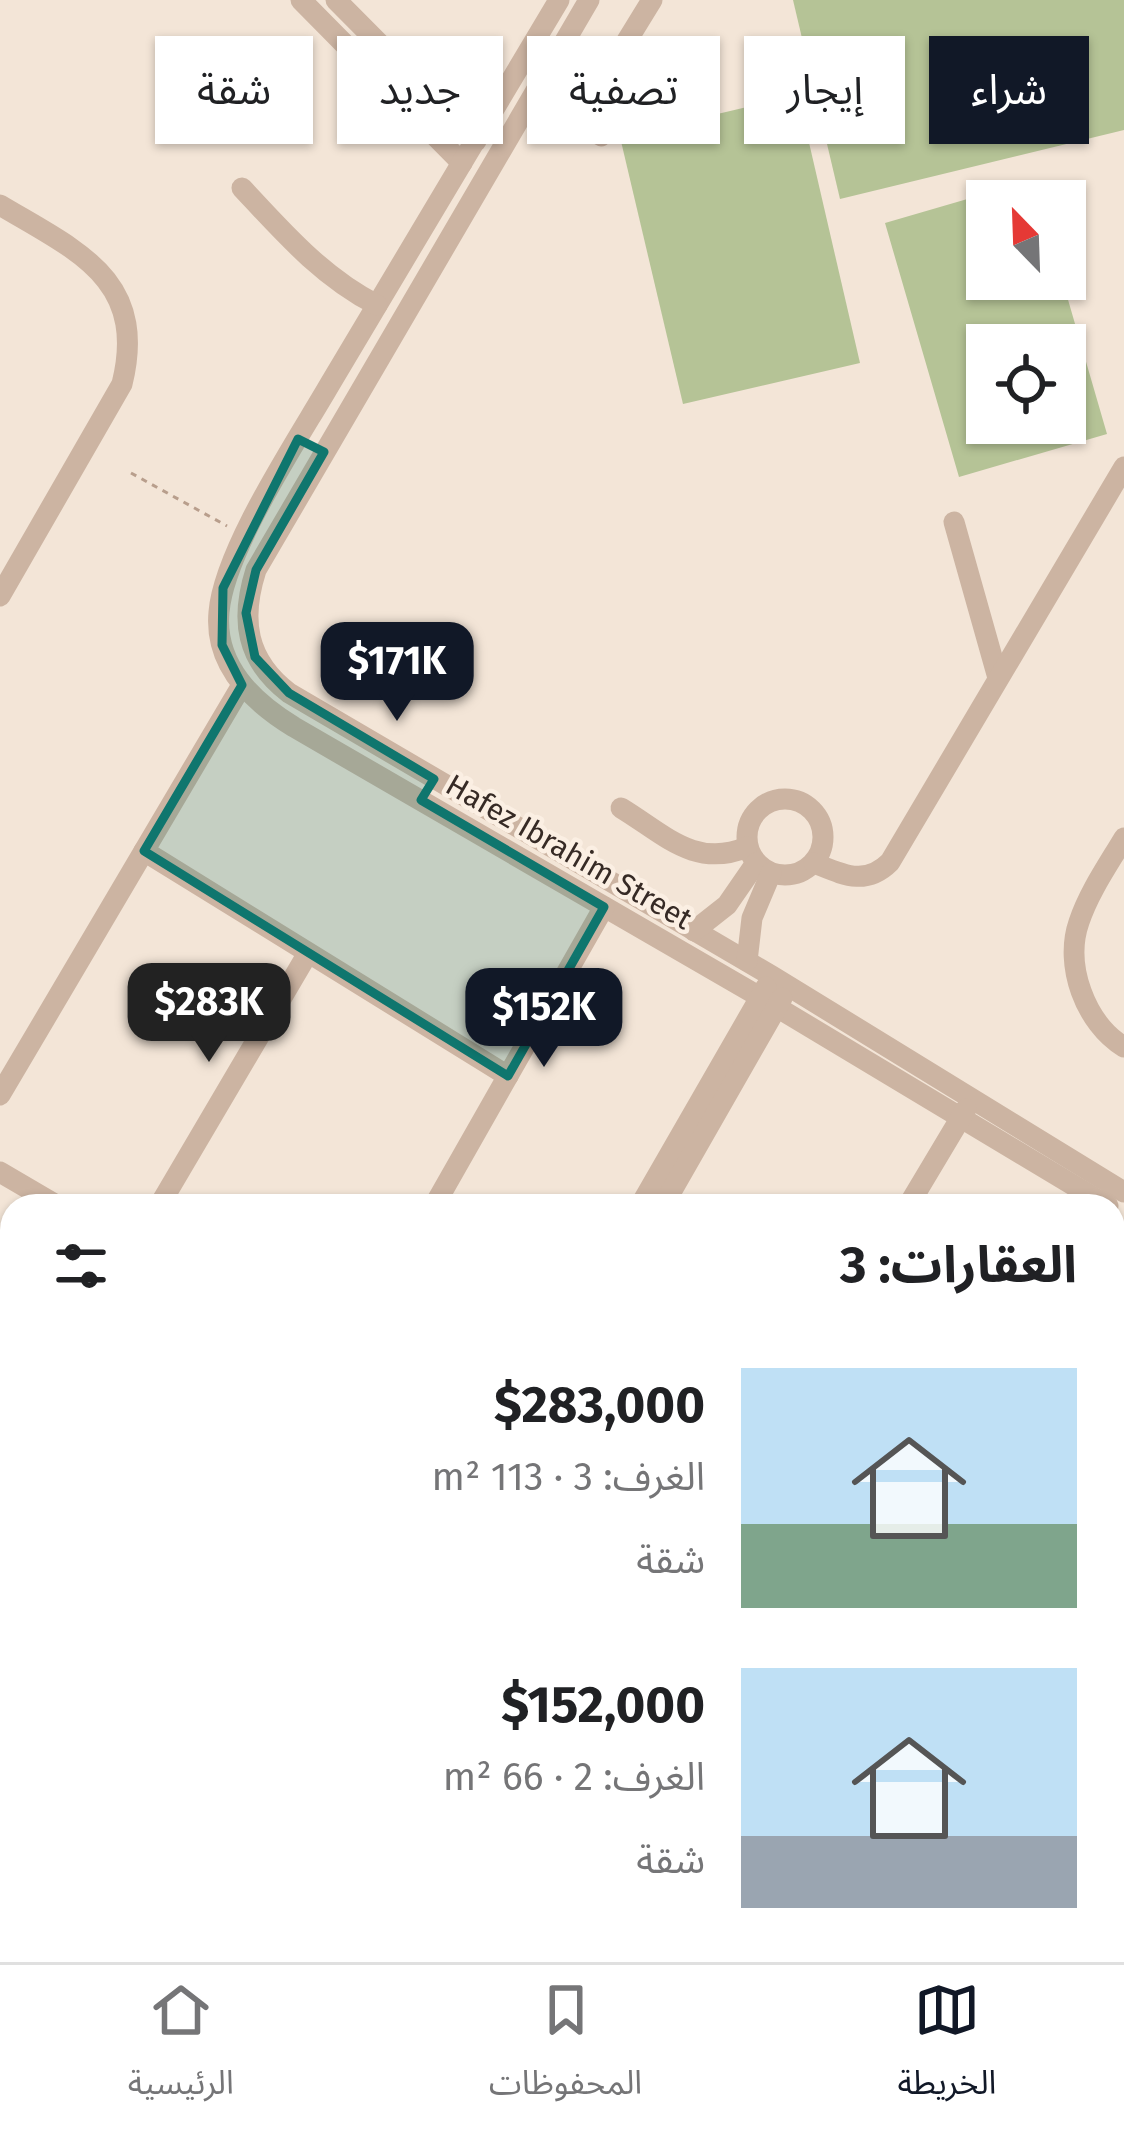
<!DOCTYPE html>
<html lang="ar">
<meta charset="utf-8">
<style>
:root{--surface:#fff;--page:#f6f6f6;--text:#202124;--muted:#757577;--line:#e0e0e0;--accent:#111827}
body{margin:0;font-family:"Fira Sans","Noto Sans Arabic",sans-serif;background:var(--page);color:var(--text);direction:rtl;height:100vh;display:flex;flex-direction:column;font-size:45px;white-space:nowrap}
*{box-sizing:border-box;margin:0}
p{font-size:39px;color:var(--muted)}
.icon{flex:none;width:66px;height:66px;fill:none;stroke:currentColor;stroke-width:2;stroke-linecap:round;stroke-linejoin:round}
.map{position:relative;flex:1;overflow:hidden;direction:ltr}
.panel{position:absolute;left:0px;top:1194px;width:1125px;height:768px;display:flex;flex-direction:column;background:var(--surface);border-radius:36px 36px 0 0;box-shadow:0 3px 9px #0004;direction:rtl}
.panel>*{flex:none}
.top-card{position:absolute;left:36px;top:36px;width:1053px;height:108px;direction:rtl;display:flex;gap:24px}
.needle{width:78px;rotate:337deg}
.buttons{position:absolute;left:966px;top:180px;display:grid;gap:24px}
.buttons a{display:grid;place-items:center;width:120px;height:120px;border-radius:0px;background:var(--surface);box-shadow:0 3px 9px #0004;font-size:60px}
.price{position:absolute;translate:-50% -102px;padding:0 27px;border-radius:24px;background:var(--accent);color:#fff;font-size:39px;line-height:78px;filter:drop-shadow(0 3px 6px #0008)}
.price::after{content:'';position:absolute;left:50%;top:72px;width:36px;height:27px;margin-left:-18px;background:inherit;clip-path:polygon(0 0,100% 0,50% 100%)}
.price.on{background:#222;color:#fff}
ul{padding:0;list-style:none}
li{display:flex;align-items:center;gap:36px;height:300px;padding:0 48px}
li span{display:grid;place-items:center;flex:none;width:336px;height:240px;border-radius:0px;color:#555}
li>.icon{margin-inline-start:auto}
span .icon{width:144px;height:144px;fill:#fffc;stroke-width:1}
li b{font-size:51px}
h2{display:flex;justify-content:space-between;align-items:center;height:144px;padding:0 48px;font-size:51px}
.tag{padding:0 42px;border-radius:0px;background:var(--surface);box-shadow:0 3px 9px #0004;font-size:42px;line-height:108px}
.tag.on{background:var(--accent);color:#fff}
.tab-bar{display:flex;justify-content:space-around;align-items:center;height:168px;border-top:3px solid var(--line);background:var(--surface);font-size:33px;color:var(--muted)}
.tab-bar a{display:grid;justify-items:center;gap:6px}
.tab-bar .on{color:var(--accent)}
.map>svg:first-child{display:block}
.green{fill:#b5c396;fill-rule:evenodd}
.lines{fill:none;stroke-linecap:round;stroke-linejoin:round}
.path{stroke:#b89e8c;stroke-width:3;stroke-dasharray:6 6;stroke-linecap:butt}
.minor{stroke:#ccb4a2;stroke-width:21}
.marked{fill:#0f766e;fill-opacity:0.2;stroke:#0f766e;stroke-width:9;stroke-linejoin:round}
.labels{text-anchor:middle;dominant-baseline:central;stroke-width:9;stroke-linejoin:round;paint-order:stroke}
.street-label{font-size:30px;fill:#362a25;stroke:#fbefe3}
</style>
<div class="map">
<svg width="1124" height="1962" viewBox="0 0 1124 1962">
<rect width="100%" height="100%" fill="#f3e5d7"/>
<g class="green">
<polygon points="793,0 1124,0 1124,130 840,199"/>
<polygon points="798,95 860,363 683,404 620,137"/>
<path d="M1033 180 1039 201H987V279H1062L1107 434 959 477 885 223ZM1065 345V423H987V345Z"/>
</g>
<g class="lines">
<g class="path">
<polyline points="131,473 227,526"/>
<polyline points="0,1954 12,1936"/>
</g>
<g class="minor">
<polyline points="301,0 462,163"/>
<polyline points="336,0 476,141"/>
<path d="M559 0C483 128 407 256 330 384 297 441 224 550 219 612 214 666 253 702 294 727L760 997 1108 1206"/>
<path d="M589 0 256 570C240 620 246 660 289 693L772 976 1124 1192"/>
<polyline points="601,136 591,118 593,96 652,0"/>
<path d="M242 188C283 232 322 277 377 305"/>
<path d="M0 205C77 251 148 279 122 384L0 596"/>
<polyline points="954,522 998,678"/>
<circle cx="785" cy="837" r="38"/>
<path d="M621 808C664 834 695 869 747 847"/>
<path d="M1124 838C1108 865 1089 892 1079 922 1064 965 1085 1023 1124 1047"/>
<polyline points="144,851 508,1076"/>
<path d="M814 863C842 874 865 887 890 862L1124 467"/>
<polyline points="694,931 727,905 756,863"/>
<polyline points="747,961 752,918 771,873"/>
<polyline points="0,1095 242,685"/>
<polyline points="0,1172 58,1206"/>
<polyline points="159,1206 308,953"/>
<polyline points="434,1206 604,907"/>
<polyline points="640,1206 766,987"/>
<polyline points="663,1206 782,998"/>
<polyline points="908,1206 966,1109"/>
<polyline points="1113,1389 1124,1396"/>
<polyline points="0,1402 12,1409"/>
<polyline points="1113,1600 1124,1596"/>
<polyline points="0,1752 12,1759"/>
<polyline points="0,1775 12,1782"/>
<polyline points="0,1799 12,1806"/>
<polyline points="0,1822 12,1829"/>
<polyline points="1113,1839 1124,1843"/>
<polyline points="172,1950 181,1962"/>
<polyline points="197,1950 205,1962"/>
<polyline points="224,1950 232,1962"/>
<polyline points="248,1950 255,1962"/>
<polyline points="461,1950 464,1962"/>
<polyline points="478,1950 481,1962"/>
<polyline points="774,1950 777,1962"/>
<polyline points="316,1962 334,1950"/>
</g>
</g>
<path class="marked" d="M298 439 324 452 256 570 246 613 255 657 289 693 434 779 421 800 604 907 508 1076 144 851 242 685 222 645 223 588Z"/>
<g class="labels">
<g class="street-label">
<text transform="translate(569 852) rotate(30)">Hafez Ibrahim Street</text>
</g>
</g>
</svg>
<div class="buttons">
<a><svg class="needle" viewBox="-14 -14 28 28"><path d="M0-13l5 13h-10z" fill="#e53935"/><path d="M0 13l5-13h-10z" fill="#757577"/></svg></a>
<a><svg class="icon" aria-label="locate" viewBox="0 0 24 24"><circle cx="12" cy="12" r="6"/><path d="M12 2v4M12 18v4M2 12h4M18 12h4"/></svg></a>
</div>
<b class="price" style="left:397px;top:724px">$171K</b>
<b class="price on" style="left:209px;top:1065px">$283K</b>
<b class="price" style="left:544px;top:1070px">$152K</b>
<div class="top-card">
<a class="tag on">شراء</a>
<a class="tag">إيجار</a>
<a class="tag">تصفية</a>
<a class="tag">جديد</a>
<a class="tag">شقة</a>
</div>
<section class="panel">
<h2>العقارات: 3<svg class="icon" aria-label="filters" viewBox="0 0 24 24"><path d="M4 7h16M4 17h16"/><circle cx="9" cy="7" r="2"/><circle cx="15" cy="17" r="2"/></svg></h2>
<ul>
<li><span style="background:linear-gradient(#bfe0f5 65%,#7fa58c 0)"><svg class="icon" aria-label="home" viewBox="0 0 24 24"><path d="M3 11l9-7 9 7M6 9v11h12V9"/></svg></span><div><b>$283,000</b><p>الغرف: 3 · 113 m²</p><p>شقة</p></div></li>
<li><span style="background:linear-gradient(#bfe0f5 70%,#9aa5b1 0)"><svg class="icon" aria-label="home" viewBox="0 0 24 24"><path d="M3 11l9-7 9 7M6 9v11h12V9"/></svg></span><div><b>$152,000</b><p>الغرف: 2 · 66 m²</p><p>شقة</p></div></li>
</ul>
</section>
</div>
<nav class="tab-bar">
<a class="on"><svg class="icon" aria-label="map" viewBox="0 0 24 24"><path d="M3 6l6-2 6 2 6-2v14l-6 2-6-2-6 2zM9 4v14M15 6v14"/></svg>الخريطة</a>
<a><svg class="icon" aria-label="saved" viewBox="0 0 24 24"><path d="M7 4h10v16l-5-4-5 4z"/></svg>المحفوظات</a>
<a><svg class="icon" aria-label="home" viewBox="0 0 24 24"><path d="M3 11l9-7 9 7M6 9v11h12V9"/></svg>الرئيسية</a>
</nav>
